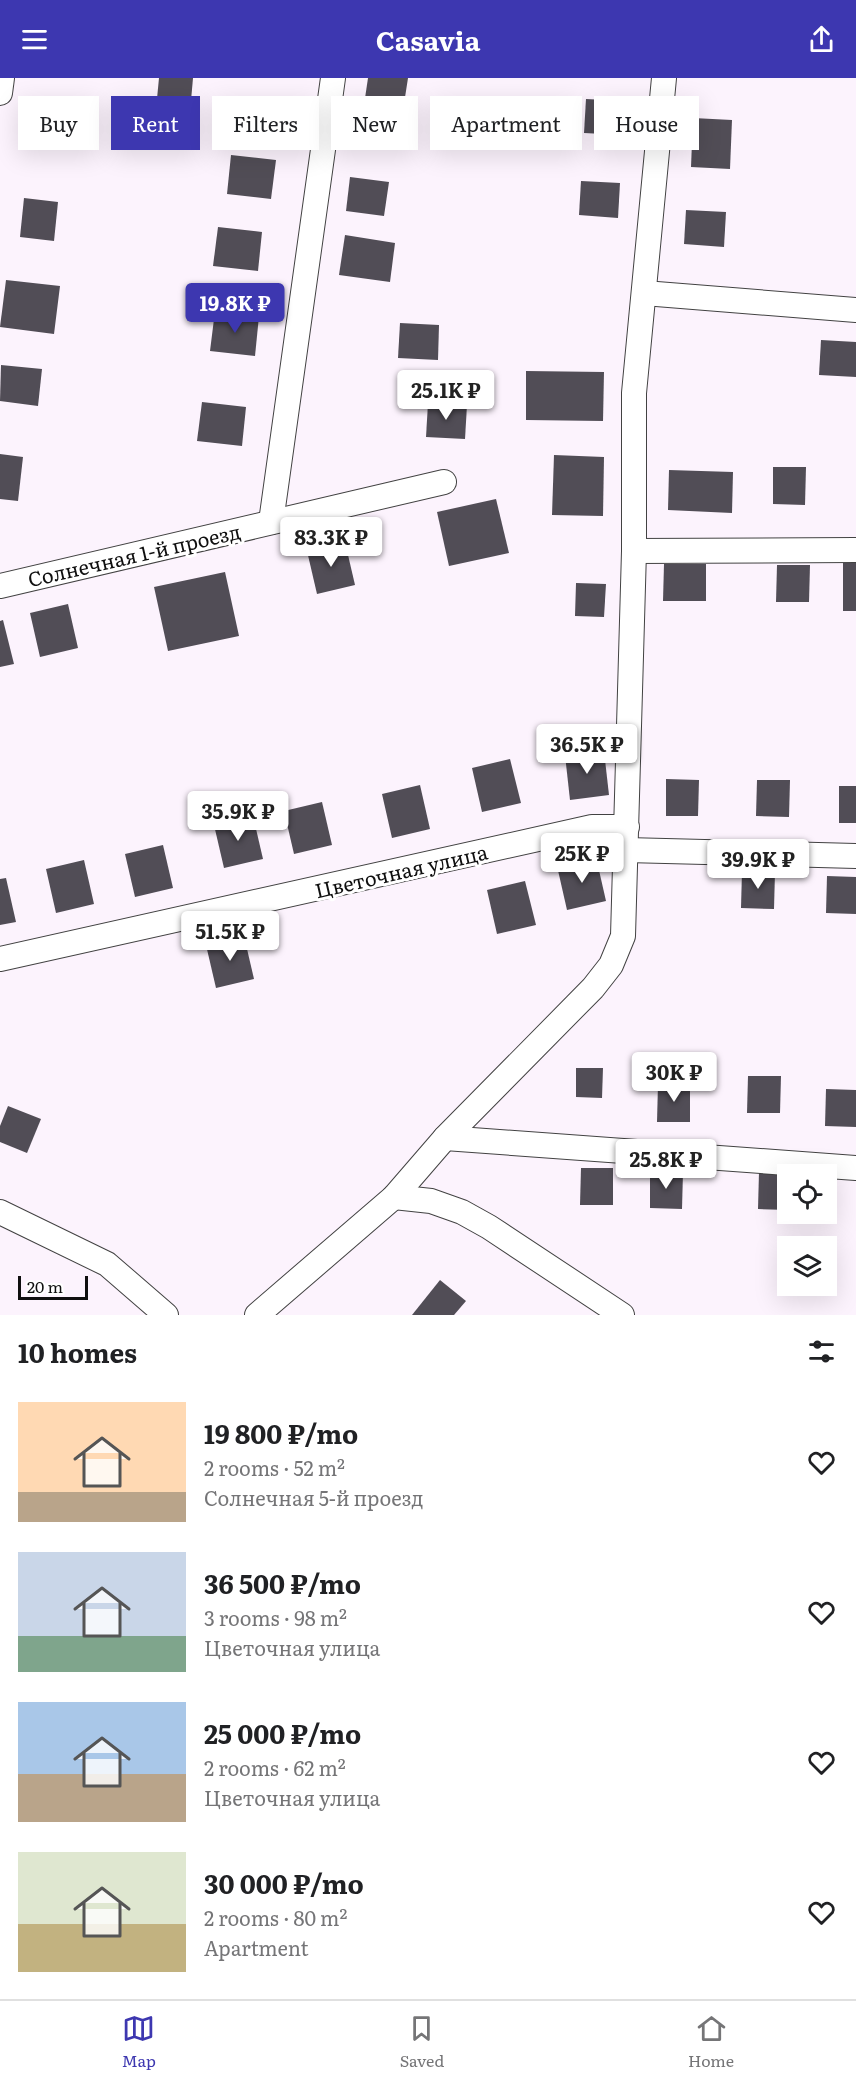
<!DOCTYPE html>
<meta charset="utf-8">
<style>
:root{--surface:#fff;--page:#f2f2f2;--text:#202124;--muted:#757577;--line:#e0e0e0;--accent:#3d37b0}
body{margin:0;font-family:Literata,serif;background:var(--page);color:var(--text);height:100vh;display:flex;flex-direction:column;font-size:22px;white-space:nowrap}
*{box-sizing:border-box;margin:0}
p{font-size:20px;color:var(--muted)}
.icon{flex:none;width:33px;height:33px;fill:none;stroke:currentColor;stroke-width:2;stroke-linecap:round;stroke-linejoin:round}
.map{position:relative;height:1237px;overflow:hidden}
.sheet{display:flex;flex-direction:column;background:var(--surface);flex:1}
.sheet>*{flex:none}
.banner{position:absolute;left:18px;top:18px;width:820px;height:54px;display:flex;gap:12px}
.tools{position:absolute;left:777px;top:1086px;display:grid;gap:12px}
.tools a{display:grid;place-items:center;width:60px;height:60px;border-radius:0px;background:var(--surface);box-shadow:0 6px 24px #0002;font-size:30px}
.scale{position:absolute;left:18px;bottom:15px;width:70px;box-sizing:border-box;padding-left:6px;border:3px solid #0f0f0f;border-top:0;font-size:16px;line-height:21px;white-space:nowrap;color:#0f0f0f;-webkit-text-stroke:4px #fff;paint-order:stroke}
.price{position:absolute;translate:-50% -51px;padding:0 14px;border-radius:6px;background:#fff;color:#222;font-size:20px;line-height:39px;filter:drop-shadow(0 2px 3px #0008)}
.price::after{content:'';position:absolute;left:50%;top:36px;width:18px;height:14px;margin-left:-9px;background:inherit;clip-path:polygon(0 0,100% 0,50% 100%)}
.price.current{background:var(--accent);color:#fff}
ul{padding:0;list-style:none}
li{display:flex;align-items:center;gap:18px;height:150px;padding:0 18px}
li span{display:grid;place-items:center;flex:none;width:168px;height:120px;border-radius:0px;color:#555}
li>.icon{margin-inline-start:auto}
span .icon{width:72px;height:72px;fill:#fffc;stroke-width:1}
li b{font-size:26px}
h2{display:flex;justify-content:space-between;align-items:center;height:72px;padding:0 18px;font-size:26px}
.tag{padding:0 21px;border-radius:0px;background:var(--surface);box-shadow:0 6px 24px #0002;font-size:21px;line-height:54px}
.tag.current{background:var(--accent);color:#fff}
header{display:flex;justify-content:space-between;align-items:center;height:78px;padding:0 18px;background:var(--accent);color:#fff;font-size:27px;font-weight:700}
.dock{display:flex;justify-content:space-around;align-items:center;height:84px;border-top:2px solid var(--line);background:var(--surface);font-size:16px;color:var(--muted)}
.dock a{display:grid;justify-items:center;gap:3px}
.dock .current{color:var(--accent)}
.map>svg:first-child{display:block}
.building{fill:#514d56}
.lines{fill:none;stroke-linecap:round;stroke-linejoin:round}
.minor-casing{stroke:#424242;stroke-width:26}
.minor{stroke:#fff;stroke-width:24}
.labels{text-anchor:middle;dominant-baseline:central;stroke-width:6;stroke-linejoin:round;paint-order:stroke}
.street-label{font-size:20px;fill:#0f0f0f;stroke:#fff}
</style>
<header><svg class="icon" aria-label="menu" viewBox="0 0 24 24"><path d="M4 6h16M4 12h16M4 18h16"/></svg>Casavia<svg class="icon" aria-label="share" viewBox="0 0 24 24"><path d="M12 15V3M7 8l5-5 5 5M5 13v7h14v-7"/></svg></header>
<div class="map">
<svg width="856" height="1237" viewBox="0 0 856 1237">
<rect width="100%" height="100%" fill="#fcf3fd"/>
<g class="building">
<polygon points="159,0 193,0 190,34 156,31"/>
<polygon points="368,0 408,0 403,32 364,27"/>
<polygon points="586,21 625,23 623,57 584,55"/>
<polygon points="30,26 74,31 70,70 25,65"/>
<polygon points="693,40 732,42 730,91 691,89"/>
<polygon points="231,77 276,82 271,121 227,116"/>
<polygon points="350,99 389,104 384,138 346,133"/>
<polygon points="581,103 620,105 618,140 579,137"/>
<polygon points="24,120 58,124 54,163 20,159"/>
<polygon points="686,132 726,134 724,169 684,166"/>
<polygon points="218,149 262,154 258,193 213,188"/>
<polygon points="345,157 395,165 390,204 339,197"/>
<polygon points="6,202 60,208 54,256 0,249"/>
<polygon points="215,233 259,238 255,278 210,273"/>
<polygon points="400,245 439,247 438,282 398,280"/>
<polygon points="821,262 856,264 856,299 819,297"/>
<polygon points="1,287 42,291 38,328 0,323"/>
<polygon points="526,293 604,294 603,343 526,342"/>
<polygon points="202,324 246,329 242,368 197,363"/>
<polygon points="428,325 467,327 465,361 426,359"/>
<polygon points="0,376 23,379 18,423 0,421"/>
<polygon points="554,377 604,379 603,438 552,437"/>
<polygon points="773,389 806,389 805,427 773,426"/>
<polygon points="669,392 733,394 732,435 668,432"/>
<polygon points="496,421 509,475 449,488 437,434"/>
<polygon points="345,464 355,507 317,516 307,473"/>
<rect x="843" y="482" width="13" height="51"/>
<polygon points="664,486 706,486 706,523 663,523"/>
<polygon points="777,487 810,487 809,524 776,524"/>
<polygon points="225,494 239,558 168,573 154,509"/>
<polygon points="576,505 606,506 604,539 575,538"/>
<polygon points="68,526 78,570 40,579 30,535"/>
<polygon points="3,542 14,586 0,589 0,543"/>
<polygon points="604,673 609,717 570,722 565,677"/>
<polygon points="510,681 521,725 482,734 472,690"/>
<polygon points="666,701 699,702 698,738 666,738"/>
<polygon points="757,702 790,702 789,739 756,738"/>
<polygon points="420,707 430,751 392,760 382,716"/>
<rect x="839" y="708" width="17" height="37"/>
<polygon points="322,724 332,767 294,776 284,733"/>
<polygon points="253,738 263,781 224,790 214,747"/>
<polygon points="163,767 173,810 135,819 125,776"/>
<polygon points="596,779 606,823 567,832 557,788"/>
<polygon points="84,782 94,826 56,835 46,791"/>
<polygon points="742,793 775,794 774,831 741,830"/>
<polygon points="827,798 856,799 856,836 826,835"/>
<polygon points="6,800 16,844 0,847 0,801"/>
<polygon points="525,803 536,847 497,856 487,812"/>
<polygon points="244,858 254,901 216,910 206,867"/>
<polygon points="576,990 603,990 602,1020 576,1019"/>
<polygon points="748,998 781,998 780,1035 747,1035"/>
<polygon points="658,1006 690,1007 690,1044 657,1044"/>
<polygon points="826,1011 856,1012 856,1049 825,1048"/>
<polygon points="8,1028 41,1041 27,1075 0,1064 0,1048"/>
<polygon points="581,1090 613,1090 613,1127 580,1127"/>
<polygon points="650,1093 683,1094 682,1131 650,1130"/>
<polygon points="759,1094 788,1095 788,1132 758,1131"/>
<polygon points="440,1202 466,1223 454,1237 412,1237"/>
</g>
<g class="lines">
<defs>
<g id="minor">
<polyline points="0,15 2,0"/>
<polyline points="644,215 856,232"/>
<polyline points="271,444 333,0"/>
<polyline points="634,473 856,472"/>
<polyline points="0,508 444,404"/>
<polyline points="626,772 856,778"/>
<polyline points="0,881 592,749 627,749"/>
<polyline points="445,1060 856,1090"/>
<polyline points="394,1119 431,1123 462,1134 489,1149 622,1237"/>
<polyline points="0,1134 107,1186 166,1237"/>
<polyline points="257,1237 394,1119 445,1060 593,910 611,887 623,858 634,473 634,315 664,0"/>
</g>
</defs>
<use href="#minor" class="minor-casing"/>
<use href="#minor" class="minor"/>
</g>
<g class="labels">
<g class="street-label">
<text transform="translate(134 476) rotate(-13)">Солнечная 1-й проезд</text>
<text transform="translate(401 792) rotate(-13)">Цветочная улица</text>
</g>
</g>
</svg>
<div class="tools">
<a><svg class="icon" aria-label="locate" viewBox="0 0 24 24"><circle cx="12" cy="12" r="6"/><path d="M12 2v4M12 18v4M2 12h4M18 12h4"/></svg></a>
<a><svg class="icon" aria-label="layers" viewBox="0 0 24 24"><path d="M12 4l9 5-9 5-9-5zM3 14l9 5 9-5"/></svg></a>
</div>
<div class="scale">20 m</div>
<b class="price current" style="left:235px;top:256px">19.8K ₽</b>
<b class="price" style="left:446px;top:343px">25.1K ₽</b>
<b class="price" style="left:331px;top:490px">83.3K ₽</b>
<b class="price" style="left:587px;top:697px">36.5K ₽</b>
<b class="price" style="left:238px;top:764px">35.9K ₽</b>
<b class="price" style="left:582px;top:806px">25K ₽</b>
<b class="price" style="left:758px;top:812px">39.9K ₽</b>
<b class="price" style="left:230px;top:884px">51.5K ₽</b>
<b class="price" style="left:674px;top:1025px">30K ₽</b>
<b class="price" style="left:666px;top:1112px">25.8K ₽</b>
<div class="banner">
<a class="tag">Buy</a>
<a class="tag current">Rent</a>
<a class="tag">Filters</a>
<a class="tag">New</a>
<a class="tag">Apartment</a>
<a class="tag">House</a>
</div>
</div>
<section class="sheet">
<h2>10 homes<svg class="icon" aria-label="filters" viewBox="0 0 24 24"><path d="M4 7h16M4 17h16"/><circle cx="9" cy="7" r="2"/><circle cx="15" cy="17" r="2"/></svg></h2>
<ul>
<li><span style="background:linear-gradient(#ffd9b3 75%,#b9a48a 0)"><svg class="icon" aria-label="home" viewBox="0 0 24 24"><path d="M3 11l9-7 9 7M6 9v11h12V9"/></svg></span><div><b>19 800 ₽/mo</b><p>2 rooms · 52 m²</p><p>Солнечная 5-й проезд</p></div><svg class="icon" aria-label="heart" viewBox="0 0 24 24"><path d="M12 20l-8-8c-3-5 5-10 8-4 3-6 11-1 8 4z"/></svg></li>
<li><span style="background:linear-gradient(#c9d6e8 70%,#7fa58c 0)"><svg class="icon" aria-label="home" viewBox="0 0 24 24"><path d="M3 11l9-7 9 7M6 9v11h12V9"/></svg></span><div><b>36 500 ₽/mo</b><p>3 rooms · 98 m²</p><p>Цветочная улица</p></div><svg class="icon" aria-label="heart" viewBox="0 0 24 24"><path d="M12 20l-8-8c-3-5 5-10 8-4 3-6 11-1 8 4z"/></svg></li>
<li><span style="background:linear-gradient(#a9c7e8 60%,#b9a48a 0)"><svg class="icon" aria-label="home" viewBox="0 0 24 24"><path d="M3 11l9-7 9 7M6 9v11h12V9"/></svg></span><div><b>25 000 ₽/mo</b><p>2 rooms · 62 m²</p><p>Цветочная улица</p></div><svg class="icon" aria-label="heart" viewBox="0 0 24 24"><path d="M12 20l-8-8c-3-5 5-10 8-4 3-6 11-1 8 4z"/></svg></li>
<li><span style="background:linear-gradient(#dfe7d0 60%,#c2b280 0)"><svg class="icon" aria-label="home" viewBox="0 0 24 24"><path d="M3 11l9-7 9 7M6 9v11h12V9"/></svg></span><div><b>30 000 ₽/mo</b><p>2 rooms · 80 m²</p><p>Apartment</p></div><svg class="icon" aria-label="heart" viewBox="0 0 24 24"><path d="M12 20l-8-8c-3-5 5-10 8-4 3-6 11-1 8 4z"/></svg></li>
</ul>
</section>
<nav class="dock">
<a class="current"><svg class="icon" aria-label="map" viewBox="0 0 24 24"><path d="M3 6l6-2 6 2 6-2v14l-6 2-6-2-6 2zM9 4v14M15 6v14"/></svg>Map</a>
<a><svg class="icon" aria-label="saved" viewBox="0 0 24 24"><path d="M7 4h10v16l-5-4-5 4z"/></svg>Saved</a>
<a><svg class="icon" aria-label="home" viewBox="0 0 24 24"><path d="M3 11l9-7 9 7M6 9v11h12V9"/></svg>Home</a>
</nav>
